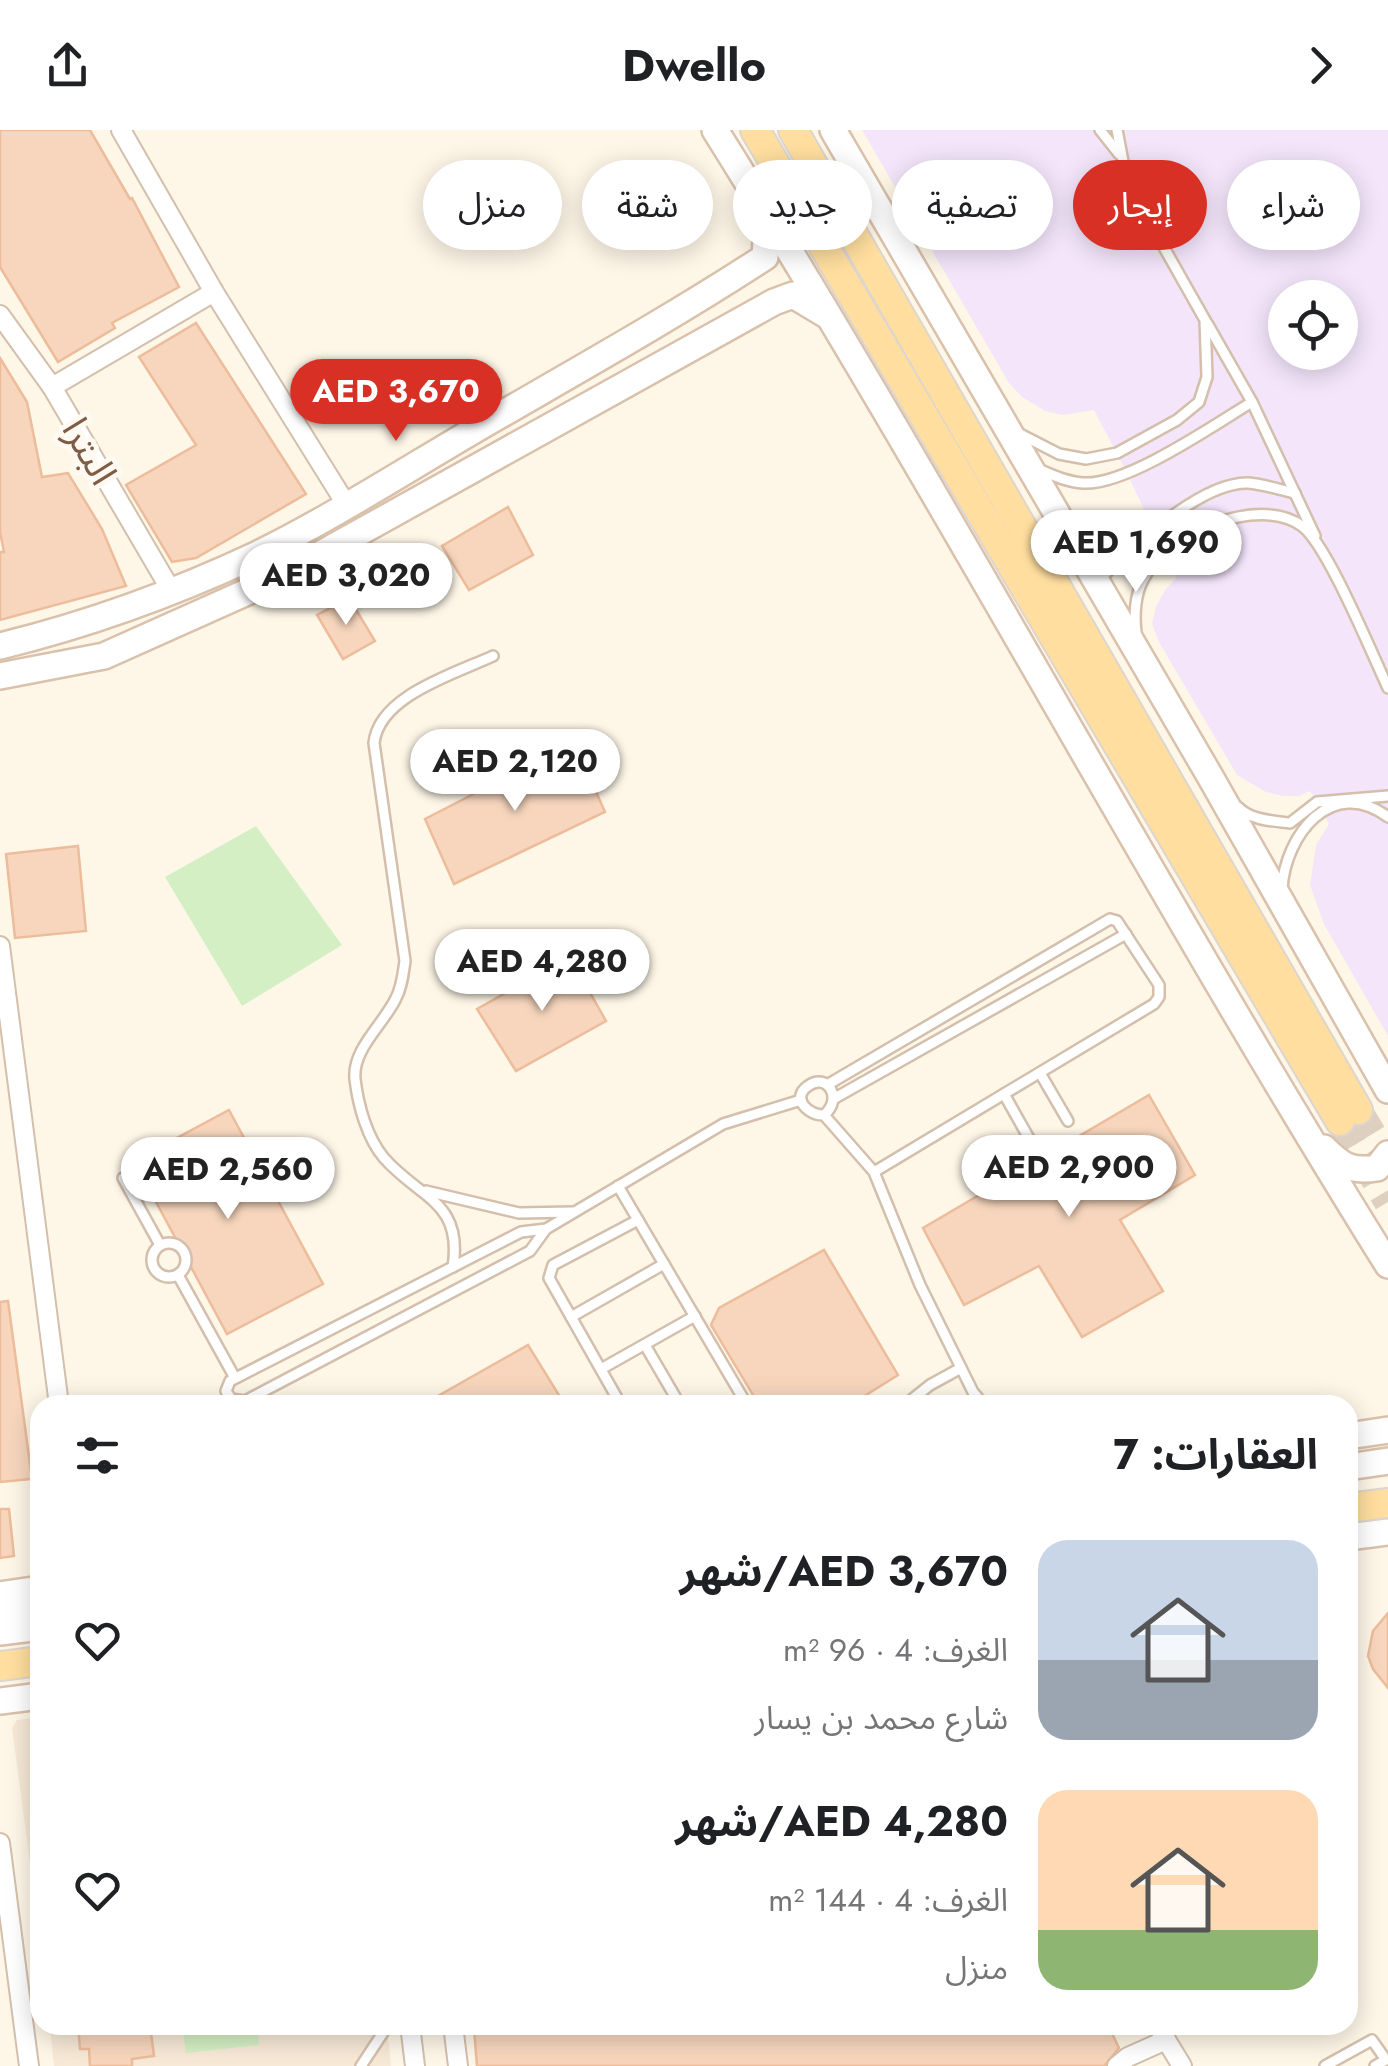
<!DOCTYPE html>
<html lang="ar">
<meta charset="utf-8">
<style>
:root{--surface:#fff;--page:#f2f2f2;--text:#202124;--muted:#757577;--accent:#d93025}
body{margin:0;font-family:Jost,"Noto Sans Arabic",sans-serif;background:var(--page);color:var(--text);direction:rtl;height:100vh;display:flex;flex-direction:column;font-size:38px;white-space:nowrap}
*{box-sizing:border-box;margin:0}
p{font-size:32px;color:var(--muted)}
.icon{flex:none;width:55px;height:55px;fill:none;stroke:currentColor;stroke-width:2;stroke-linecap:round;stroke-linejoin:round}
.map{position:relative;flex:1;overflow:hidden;direction:ltr}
.sheet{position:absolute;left:30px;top:1265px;width:1328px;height:640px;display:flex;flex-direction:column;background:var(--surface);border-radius:30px;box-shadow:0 5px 25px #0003;direction:rtl}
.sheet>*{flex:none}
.hud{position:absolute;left:30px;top:30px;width:1330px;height:90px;direction:rtl;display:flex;gap:20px}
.fabs{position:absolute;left:1268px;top:150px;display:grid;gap:20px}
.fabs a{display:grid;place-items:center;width:90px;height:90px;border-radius:50%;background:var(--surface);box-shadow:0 5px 25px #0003;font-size:50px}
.price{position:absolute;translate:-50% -85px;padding:0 22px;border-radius:35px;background:#fff;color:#222;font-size:32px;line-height:65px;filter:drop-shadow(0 2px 5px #0008)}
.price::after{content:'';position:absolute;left:50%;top:60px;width:30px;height:22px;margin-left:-15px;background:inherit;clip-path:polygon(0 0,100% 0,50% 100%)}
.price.on{background:var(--accent);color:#fff}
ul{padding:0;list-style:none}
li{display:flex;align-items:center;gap:30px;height:250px;padding:0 40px}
li span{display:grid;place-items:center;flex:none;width:280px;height:200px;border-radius:30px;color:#555}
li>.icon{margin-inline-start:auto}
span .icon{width:120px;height:120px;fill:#fffc;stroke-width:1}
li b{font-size:42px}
h2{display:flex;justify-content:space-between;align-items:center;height:120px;padding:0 40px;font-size:42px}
.chip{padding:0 35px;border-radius:45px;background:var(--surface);box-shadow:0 5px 25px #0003;font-size:35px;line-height:90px}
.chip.on{background:var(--accent);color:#fff}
header{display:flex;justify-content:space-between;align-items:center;height:130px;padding:0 40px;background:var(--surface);font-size:45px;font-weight:700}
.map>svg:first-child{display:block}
.residential{fill:#f7e9d6}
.education{fill:#f4e5fb;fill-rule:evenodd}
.green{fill:#d4efc4}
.building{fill:#f7d6bd;stroke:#ecbc9b;stroke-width:2.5}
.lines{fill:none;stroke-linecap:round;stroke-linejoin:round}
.primary-tunnel{stroke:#ded0c0;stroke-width:28;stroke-dasharray:28 14;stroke-linecap:butt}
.lane-casing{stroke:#d3bfac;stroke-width:14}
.street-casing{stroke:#d3bfac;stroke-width:22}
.secondary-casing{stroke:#d9c1ab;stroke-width:30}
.primary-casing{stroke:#ddd5cf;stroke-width:32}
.lane{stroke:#fff;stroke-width:9}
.street{stroke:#fff;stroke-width:18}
.secondary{stroke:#fff;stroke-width:25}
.primary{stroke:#ffde9f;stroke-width:28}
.labels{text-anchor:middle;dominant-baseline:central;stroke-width:10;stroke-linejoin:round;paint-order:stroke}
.street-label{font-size:38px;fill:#7d5d48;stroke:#fffaf1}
</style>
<header><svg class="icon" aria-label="forward" viewBox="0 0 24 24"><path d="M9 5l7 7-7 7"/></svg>Dwello<svg class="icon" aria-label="share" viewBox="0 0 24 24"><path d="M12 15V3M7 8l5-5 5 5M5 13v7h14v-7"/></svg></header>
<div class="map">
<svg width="1388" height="1936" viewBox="0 0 1388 1936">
<rect width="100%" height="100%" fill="#fef7e8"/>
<g class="residential">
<polygon points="40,1587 40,1808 12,1598 17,1590"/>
<polygon points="50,1895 387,1895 391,1936 54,1936"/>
</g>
<path class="education" d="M862 0H1388V906L1324 794 1310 755 1316 715 1329 694 1321 679 1310 661 1299 666H1283L1266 662 1237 645 1159 512 1152 494 1156 477 1165 460 1176 448 1127 343 1094 280 1063 285 1045 281 1022 267 1009 253ZM1285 168H1340V222H1285Z"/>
<g class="green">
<polygon points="256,696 342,815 242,876 165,747"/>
<polygon points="182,1895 257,1895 259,1915 186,1923"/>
</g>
<g class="building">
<polygon points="0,0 90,0 130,69 132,68 179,157 112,193 115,198 58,232 0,137"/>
<polygon points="196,193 306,364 196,428 172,432 126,355 196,315 139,227"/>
<polygon points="0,228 27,272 42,347 68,343 102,399 126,456 0,490 0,422 4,422 0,402"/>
<polygon points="508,377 533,425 469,460 442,416"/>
<polygon points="349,468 375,511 343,529 317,485"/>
<polygon points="574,612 605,682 454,754 425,689"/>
<polygon points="78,716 86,801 15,808 6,724"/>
<polygon points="570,827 606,891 516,941 477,879"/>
<polygon points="1149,965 1195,1045 1120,1090 1163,1161 1082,1207 1039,1136 964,1175 923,1098"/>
<polygon points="229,980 323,1154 227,1204 134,1031"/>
<polygon points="824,1120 898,1245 850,1275 759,1275 711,1195 719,1178"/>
<polygon points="8,1171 32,1349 0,1352 0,1172"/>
<polygon points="528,1215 565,1275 422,1275"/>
<polygon points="0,1379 9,1379 14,1426 0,1428"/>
<polygon points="1388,1483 1388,1558 1373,1539 1368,1526 1373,1501"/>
<polygon points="78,1895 150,1895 154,1926 132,1929 132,1936 90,1936 89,1919 80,1919"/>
<polygon points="479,1895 1108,1895 1119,1918 1104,1936 477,1936 474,1899"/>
</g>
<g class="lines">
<g class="primary-tunnel">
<polyline points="1358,980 1388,1030"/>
<polyline points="1340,991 1388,1072"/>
</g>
<defs>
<g id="lane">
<polyline points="1100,0 1119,24"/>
<polyline points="1207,193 1252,272 1315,406"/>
<polyline points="1018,303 1059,324 1086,329 1117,323 1177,290 1199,272 1207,247 1205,190 1127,52 1117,0"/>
<path d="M1038 339C1052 345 1067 352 1083 353 1126 356 1214 295 1252 272"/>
<path d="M1098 451C1130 419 1200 352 1248 353 1263 354 1280 360 1295 363"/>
<path d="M1136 502C1134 486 1135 465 1143 450 1164 405 1258 364 1302 396 1327 414 1372 524 1388 558"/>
<path d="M1238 677C1250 690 1273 691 1290 693L1317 672 1388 666"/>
<path d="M1282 759C1285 705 1332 645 1388 687"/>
<polyline points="1040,943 1068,991"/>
<polyline points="827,955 1110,789 1117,791 1159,855 1159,867 1154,874 874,1042"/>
<polyline points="1004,964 1031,1012"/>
<polyline points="835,968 1126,804"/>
<path d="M824 985C844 968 827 942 808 956 790 968 809 986 824 985L874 1042 920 1155 973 1262 984 1275"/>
<polyline points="123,1048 160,1115"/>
<polyline points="618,1056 747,1275"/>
<polyline points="426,1061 519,1083 573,1082"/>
<polyline points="546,1099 530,1121 245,1271 231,1269 226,1261 230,1251 521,1102 546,1099 723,994 801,970"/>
<circle cx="169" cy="1130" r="17"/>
<path d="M453 1137C463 1071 420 1069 384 1028 367 1008 358 975 355 949 352 919 384 894 396 868 402 857 403 844 405 831L374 613C379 566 454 544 493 526"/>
<polyline points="178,1145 235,1248"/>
<polyline points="571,1187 664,1134"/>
<polyline points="645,1215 680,1275"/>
<polyline points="601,1239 695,1186"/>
<polyline points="621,1275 549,1148 553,1135 638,1090"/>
<polyline points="905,1275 930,1255 961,1238"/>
<polyline points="361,1936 388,1895"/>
<polyline points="1325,1936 1372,1910 1386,1930 1375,1936"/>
</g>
<g id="street">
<polyline points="121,0 214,162 346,374"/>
<polyline points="0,185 52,257 172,462"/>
<polyline points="52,257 214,162"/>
<polyline points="0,816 59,1275"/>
<polyline points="0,1713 29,1936"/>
<polyline points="410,1895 415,1936"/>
<polyline points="453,1895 458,1936"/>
<polyline points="1157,1895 1182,1936"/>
<polyline points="1117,1936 1128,1927 1166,1910"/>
</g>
<g id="secondary">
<path d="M715 0C949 373 1155 762 1388 1135"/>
<polyline points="833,0 1211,648 1388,960"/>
<path d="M0 516C90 494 175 463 258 424 335 386 409 338 483 295 578 240 673 187 765 127L766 110 759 79"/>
<polyline points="0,546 104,526 274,450 774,172 793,165 828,186"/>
<path d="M1324 1018C1342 1036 1351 1042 1377 1038L1388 1024"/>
<polyline points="1348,1306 1388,1300"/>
<polyline points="1348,1337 1388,1331"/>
<polyline points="1348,1407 1388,1402"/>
<polyline points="0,1465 40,1459"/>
<polyline points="0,1481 40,1479"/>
<polyline points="0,1502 40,1497"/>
<polyline points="0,1571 40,1566"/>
</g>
<g id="primary">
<polyline points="755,0 1340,991"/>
<polyline points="793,0 1358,980"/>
<polyline points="1348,1378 1388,1373"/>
<polyline points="0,1536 40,1531"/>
</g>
</defs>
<use href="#lane" class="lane-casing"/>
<use href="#street" class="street-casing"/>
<use href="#secondary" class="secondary-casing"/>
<use href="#primary" class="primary-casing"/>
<use href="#lane" class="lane"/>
<use href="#street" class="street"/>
<use href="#secondary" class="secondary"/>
<use href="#primary" class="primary"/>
</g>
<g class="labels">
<g class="street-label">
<text transform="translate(90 321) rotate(60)">البترا</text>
</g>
</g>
</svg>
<div class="fabs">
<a><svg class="icon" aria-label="locate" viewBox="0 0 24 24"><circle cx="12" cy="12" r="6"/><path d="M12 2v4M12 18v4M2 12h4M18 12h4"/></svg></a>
</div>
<b class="price on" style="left:396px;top:314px">AED 3,670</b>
<b class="price" style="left:1136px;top:465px">AED 1,690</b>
<b class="price" style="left:346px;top:498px">AED 3,020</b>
<b class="price" style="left:515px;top:684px">AED 2,120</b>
<b class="price" style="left:542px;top:884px">AED 4,280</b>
<b class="price" style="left:1069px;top:1090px">AED 2,900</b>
<b class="price" style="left:228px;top:1092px">AED 2,560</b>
<div class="hud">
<a class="chip">شراء</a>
<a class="chip on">إيجار</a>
<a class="chip">تصفية</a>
<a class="chip">جديد</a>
<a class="chip">شقة</a>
<a class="chip">منزل</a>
</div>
<section class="sheet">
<h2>العقارات: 7<svg class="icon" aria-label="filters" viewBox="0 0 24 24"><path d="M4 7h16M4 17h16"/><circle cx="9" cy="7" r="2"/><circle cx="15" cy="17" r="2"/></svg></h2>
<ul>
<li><span style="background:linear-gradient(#c9d6e8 60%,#9aa5b1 0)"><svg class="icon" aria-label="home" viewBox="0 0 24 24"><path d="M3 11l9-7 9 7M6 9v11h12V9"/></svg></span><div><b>AED 3,670/شهر</b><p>الغرف: 4 · 96 m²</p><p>شارع محمد بن يسار</p></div><svg class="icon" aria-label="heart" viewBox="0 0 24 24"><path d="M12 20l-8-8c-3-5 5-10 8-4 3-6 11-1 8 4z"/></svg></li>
<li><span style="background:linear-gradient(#ffd9b3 70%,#8fb573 0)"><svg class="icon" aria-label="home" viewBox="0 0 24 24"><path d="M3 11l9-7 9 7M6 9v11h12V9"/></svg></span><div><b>AED 4,280/شهر</b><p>الغرف: 4 · 144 m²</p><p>منزل</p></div><svg class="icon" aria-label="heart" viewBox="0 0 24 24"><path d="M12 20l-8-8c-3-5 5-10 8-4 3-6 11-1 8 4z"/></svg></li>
</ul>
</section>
</div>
